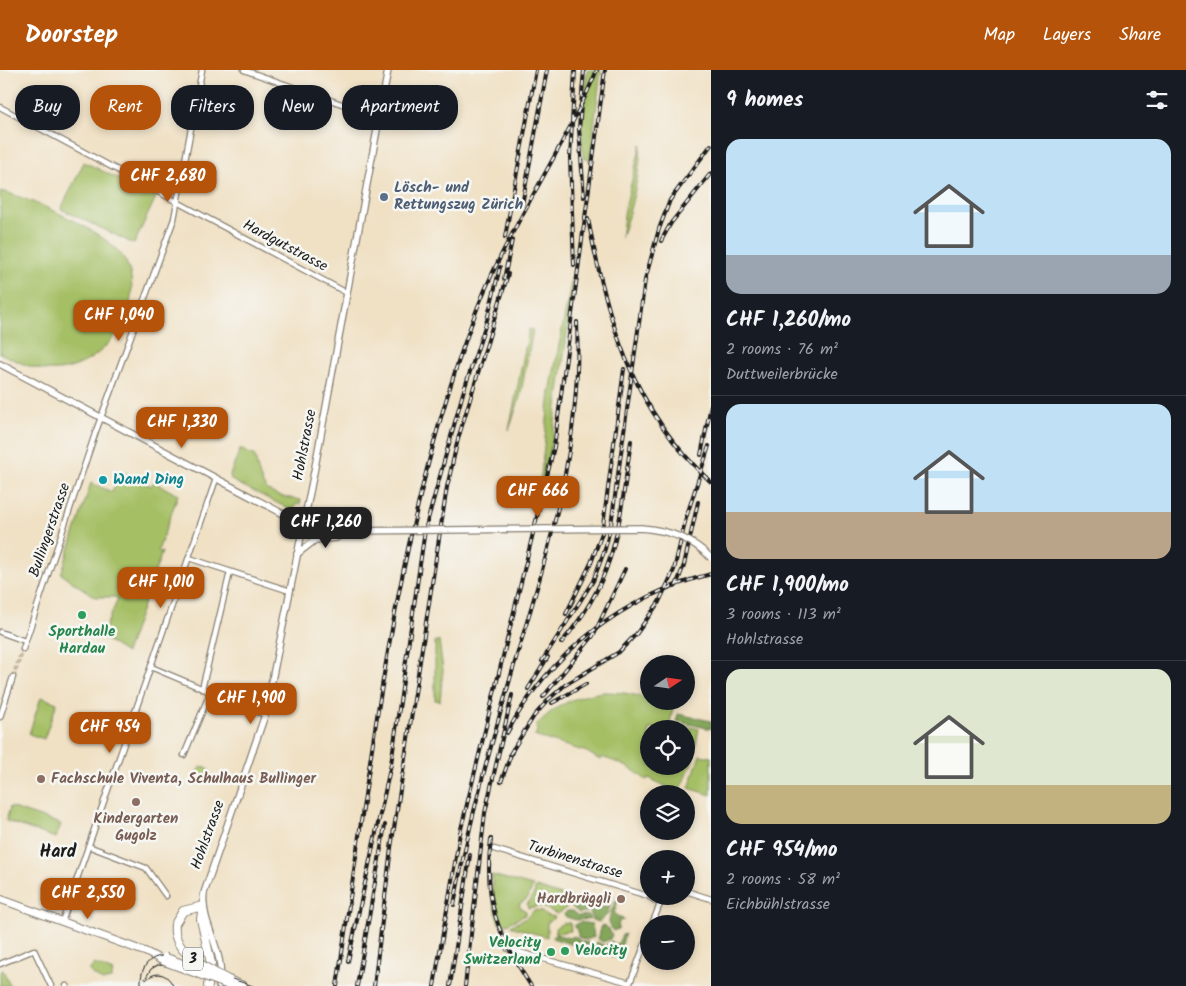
<!DOCTYPE html>
<meta charset="utf-8">
<style>
:root{--surface:#171b24;--page:#242831;--text:#f1f3f6;--muted:#9ea1a6;--line:#363941;--accent:#b45309}
body{margin:0;font-family:Kalam,sans-serif;background:var(--page);color:var(--text);height:100vh;display:flex;flex-direction:column;font-size:19px;white-space:nowrap}
*{box-sizing:border-box;margin:0}
p{font-size:16px;color:var(--muted)}
.icon{flex:none;width:28px;height:28px;fill:none;stroke:currentColor;stroke-width:2;stroke-linecap:round;stroke-linejoin:round}
.map{position:relative;flex:1;overflow:hidden}
.details{display:flex;flex-direction:column;background:var(--surface);width:475px}
.details>*{flex:none}
.hud{position:absolute;left:15px;top:15px;width:475px;height:45px;display:flex;gap:10px}
.needle{width:32px;rotate:77deg}
.buttons{position:absolute;left:640px;top:585px;display:grid;gap:10px}
.buttons a{display:grid;place-items:center;width:55px;height:55px;border-radius:50%;background:var(--surface);box-shadow:0 2px 8px #0003;font-size:25px}
.price{position:absolute;translate:-50% -42px;padding:0 11px;border-radius:10px;background:var(--accent);color:#fff;font-size:16px;line-height:32px;filter:drop-shadow(0 1px 2px #0008)}
.price::after{content:'';position:absolute;left:50%;top:30px;width:15px;height:11px;margin-left:-8px;background:inherit;clip-path:polygon(0 0,100% 0,50% 100%)}
.price.on{background:#222;color:#fff}
ul{padding:0;list-style:none}
li{display:grid;align-content:center;gap:10px;height:265px;padding:0 15px}
li+li{border-top:1px solid var(--line)}
li span{display:grid;place-items:center;height:155px;border-radius:15px;color:#555}
li>.icon{margin-inline-start:auto}
span .icon{width:90px;height:90px;fill:#fffc;stroke-width:1}
li b{font-size:21px}
h2{display:flex;justify-content:space-between;align-items:center;height:60px;padding:0 15px;font-size:21px}
.tag{padding:0 18px;border-radius:20px;background:var(--surface);box-shadow:0 2px 8px #0003;font-size:18px;line-height:45px}
.tag.on{background:var(--accent);color:#fff}
header{display:flex;align-items:center;gap:30px;box-sizing:border-box;height:70px;padding:0 25px;background:var(--accent);color:#fff}
header strong{font-size:24px}
nav{display:flex;gap:28px;margin-inline-start:auto;font-size:18px}
main{display:flex;flex:1;min-height:0}
.map>svg:first-child{display:block}
.green{fill:#a5bf65;stroke:#606e40;fill-rule:evenodd}
.forest{fill:#84a65a;stroke:#50613b}
.lines{fill:none;stroke-linecap:round;stroke-linejoin:round}
.minor-tunnel{stroke:#c6baa3;stroke-width:4.5;stroke-dasharray:4.5 2;stroke-linecap:butt}
.minor-casing{stroke:#867e70;stroke-width:7}
.tertiary-casing{stroke:#867e70;stroke-width:8}
.secondary-casing{stroke:#867e70;stroke-width:9}
.primary-casing{stroke:#867e70;stroke-width:10}
.minor{stroke:#fff;stroke-width:4.5}
.tertiary{stroke:#fff;stroke-width:5.5}
.secondary{stroke:#fff;stroke-width:7}
.primary{stroke:#fff;stroke-width:8}
.tram{stroke:#1c1c1c;stroke-width:1}
.rail-casing{stroke:#1c1c1c;stroke-width:4}
.rail{stroke:#f6f6f2;stroke-width:2;stroke-dasharray:5.5;stroke-linecap:butt}
.tertiary-bridge-casing{stroke:#867e70;stroke-width:8;stroke-linecap:butt}
.secondary-bridge-casing{stroke:#867e70;stroke-width:9;stroke-linecap:butt}
.primary-bridge-casing{stroke:#867e70;stroke-width:10;stroke-linecap:butt}
.tertiary-bridge{stroke:#fff;stroke-width:5.5}
.secondary-bridge{stroke:#fff;stroke-width:7}
.primary-bridge{stroke:#fff;stroke-width:8}
.service-dot{fill:#5c6f8a;stroke:#f6f6f2;stroke-width:2}
.culture-dot{fill:#0f9aa8;stroke:#f6f6f2;stroke-width:2}
.leisure-dot{fill:#2e9e5b;stroke:#f6f6f2;stroke-width:2}
.education-dot{fill:#8d6e63;stroke:#f6f6f2;stroke-width:2}
.labels{text-anchor:middle;dominant-baseline:central;stroke-width:5;stroke-linejoin:round;paint-order:stroke}
.shield{fill:#f6f6f2;stroke:#5d5d5c;stroke-width:1}
.shield-label{font-size:14px;font-weight:bold;fill:#1c1c1c}
.service-label{font-size:15px;font-weight:bold;fill:#4e5e75;stroke:#f6f6f2;text-anchor:start}
.street-label{font-size:15px;fill:#1c1c1c;stroke:#f6f6f2}
.culture-label{font-size:15px;font-weight:bold;fill:#0d838f;stroke:#f6f6f2;text-anchor:start}
.leisure-label{font-size:15px;font-weight:bold;fill:#27864d;stroke:#f6f6f2}
.education-label{font-size:15px;font-weight:bold;fill:#785e54;stroke:#f6f6f2;text-anchor:start}
.quarter-label{font-size:18px;font-weight:bold;fill:#1c1c1c;stroke:#f6f6f2}
</style>
<header>
<strong>Doorstep</strong>
<nav><a>Map</a><a>Layers</a><a>Share</a></nav>
</header>
<main>
<div class="map">
<svg width="711" height="916" viewBox="0 0 711 916">
<rect width="100%" height="100%" fill="#f6f6f2"/>
<filter id="ink" filterUnits="userSpaceOnUse"><feTurbulence type="fractalNoise" baseFrequency=".02" numOctaves="2"/><feDisplacementMap in="SourceGraphic" scale="10" xChannelSelector="R" yChannelSelector="G"/><feConvolveMatrix kernelMatrix="1 2 1 2 8 2 1 2 1" color-interpolation-filters="sRGB"/></filter>
<filter id="wash" filterUnits="userSpaceOnUse"><feTurbulence type="fractalNoise" baseFrequency=".0096" numOctaves="4" result="noise"/><feDisplacementMap in="SourceGraphic" scale="20" xChannelSelector="R" yChannelSelector="G"/><feGaussianBlur stdDeviation="1.12" result="paint"/><feColorMatrix in="noise" values="0 0 0 0 0 0 0 0 0 0 0 0 0 0 0 0 0 1.4 0 .05"/><feComposite in="paint" operator="in"/></filter>
<g filter="url(#wash)">
<rect width="100%" height="100%" fill="#f0e1c5"/>
<g class="green">
<polygon points="587,0 601,0 590,90 583,88 581,50"/>
<path d="M641 74C639 108 632 136 621 168L625 138Z"/>
<polygon points="84,92 156,127 134,174 61,139"/>
<path d="M0 121C30 128 111 163 125 190 149 235 105 297 58 300 37 302 18 292 0 283Z"/>
<polygon points="572,208 573,218 553,366 537,441 550,322"/>
<polygon points="529,259 533,260 520,327 509,360"/>
<path d="M240 379 255 386C262 422 265 424 301 430L300 434H296L294 439H289L231 410 230 405Z"/>
<polygon points="121,401 151,416 154,412 178,425 158,481 162,482 126,583 101,567 117,531 117,527 95,527 61,504 91,413 112,422"/>
<polygon points="435,571 439,571 443,600 440,631 435,630"/>
<path d="M605 622 624 623 649 628V631H657L673 638 670 653 699 659 693 690 679 723 649 708 646 710C633 698 618 692 601 687L600 690 587 682 534 666 537 662 536 656C554 635 578 625 605 622ZM649 659H686V696H649Z"/>
<polygon points="41,627 57,633 44,669 29,664"/>
<polygon points="700,685 711,687 711,725 689,718"/>
<circle cx="204" cy="702" r="5.5"/>
<polygon points="10,737 61,754 56,768 6,751"/>
<polygon points="492,805 533,816 528,828 519,834 521,838 526,841 525,845 507,854 499,854 493,832"/>
<polygon points="536,817 571,828 566,838 557,844 541,836 528,838 527,834 533,826"/>
<polygon points="534,840 542,841 546,845 555,847 547,853 547,867 510,856 526,848"/>
<polygon points="563,853 570,853 571,861 556,863 555,858"/>
<polygon points="94,894 113,902 111,909 102,911 89,901"/>
<polygon points="3,900 10,916 0,916 0,902"/>
</g>
<g class="forest">
<polygon points="678,644 711,651 711,659 676,651"/>
<polygon points="612,824 608,844 599,852 592,850 590,841 579,843 572,837 573,828 608,838"/>
<path d="M619 826 614 844 624 850 619 851 618 859 613 861C604 853 613 835 619 826Z"/>
<polygon points="567,841 572,841 578,846 588,845 590,849 576,850 566,847 564,844"/>
<polygon points="580,852 592,854 594,867 586,870 578,867 578,860 573,856"/>
<polygon points="602,855 606,856 612,865 610,869 603,872 598,869"/>
<polygon points="555,864 569,868 575,866 580,871 589,873 586,879 552,868"/>
<polygon points="625,864 618,888 591,880 597,872 605,876 611,871 617,875 622,865"/>
</g>
</g>
<g filter="url(#ink)">
<g class="lines">
<polyline class="minor-tunnel" points="13,607 23,579"/>
<defs>
<g id="minor">
<polyline points="244,0 379,47"/>
<polyline points="0,37 347,223"/>
<polyline points="189,488 290,521"/>
<polyline points="0,562 25,571"/>
<polyline points="23,579 96,361 174,149 202,0"/>
<polyline points="151,597 265,645"/>
<polyline points="202,619 230,502"/>
<polyline points="0,647 13,607"/>
<polyline points="184,685 210,623"/>
<polyline points="88,776 146,798 166,826"/>
<polyline points="494,779 648,826 660,834"/>
<polyline points="686,821 711,829"/>
<polyline points="62,852 216,409"/>
<polyline points="652,854 660,834 666,826"/>
<polyline points="508,879 630,913 649,863"/>
<polyline points="0,894 34,880 51,916"/>
<polyline points="66,916 67,916"/>
</g>
<g id="tertiary">
<polyline points="0,294 293,449 312,457 348,461"/>
<polyline points="297,484 315,470 336,468 345,461"/>
<path d="M219 916C227 882 200 855 204 823L265 645 315 397 388 0"/>
</g>
<polyline id="secondary" points="0,829 146,882 163,891"/>
<g id="primary">
<polyline points="175,854 183,841 203,836 201,849 211,893 208,916"/>
<polyline points="228,910 243,916"/>
</g>
</defs>
<use href="#minor" class="minor-casing"/>
<use href="#tertiary" class="tertiary-casing"/>
<use href="#secondary" class="secondary-casing"/>
<use href="#primary" class="primary-casing"/>
<use href="#minor" class="minor"/>
<use href="#tertiary" class="tertiary"/>
<use href="#secondary" class="secondary"/>
<use href="#primary" class="primary"/>
<g class="tram">
<polyline points="145,909 151,899 158,895 167,896 220,916"/>
<path d="M146 910C155 900 168 903 173 916"/>
<path d="M141 916C140 901 146 887 163 886L253 916"/>
</g>
<defs>
<g id="rail">
<polyline points="584,0 579,59 584,127"/>
<polyline points="522,135 547,0"/>
<path d="M588 149C608 251 631 339 711 412"/>
<polyline points="505,167 536,0"/>
<polyline points="661,171 671,153 711,103"/>
<polyline points="574,195 570,88 575,0"/>
<polyline points="504,209 512,170"/>
<polyline points="701,385 711,335"/>
<polyline points="676,516 684,495 698,432"/>
<polyline points="566,544 591,493 602,463 624,299"/>
<path d="M561 573C618 508 619 453 631 371"/>
<polyline points="542,591 593,511 605,479 611,455 645,210 659,159 670,130 711,75"/>
<polyline points="528,619 548,587"/>
<polyline points="543,627 593,566 625,499"/>
<polyline points="552,633 586,614"/>
<path d="M507 663C549 583 624 526 711 504"/>
<polyline points="510,684 534,646 549,629 565,615 619,582 637,563 659,532 674,500 686,448 709,376"/>
<polyline points="501,712 513,679"/>
<path d="M491 769C483 833 498 864 531 916"/>
<path d="M454 835C469 750 493 668 517 585 551 472 582 372 577 252"/>
<polyline points="348,891 391,694 425,460 463,323 487,250 500,197"/>
<path d="M337 916C371 694 394 467 471 255 504 163 560 88 597 0"/>
<polyline points="357,916 385,755"/>
<polyline points="374,916 391,778 447,417 458,369 508,204"/>
<polyline points="434,916 460,763 554,377 605,0"/>
<polyline points="450,916 470,785"/>
<polyline points="465,916 485,743 512,625"/>
</g>
</defs>
<use href="#rail" class="rail-casing"/>
<use href="#rail" class="rail"/>
<defs>
<path id="tertiary-bridge" d="M348 461 641 458C668 460 692 468 711 488"/>
<g id="secondary-bridge">
<polyline points="165,887 213,905"/>
<polyline points="163,891 230,916"/>
</g>
<path id="primary-bridge" d="M175 854C171 883 207 898 228 910"/>
</defs>
<use href="#tertiary-bridge" class="tertiary-bridge-casing"/>
<use href="#secondary-bridge" class="secondary-bridge-casing"/>
<use href="#primary-bridge" class="primary-bridge-casing"/>
<use href="#tertiary-bridge" class="tertiary-bridge"/>
<use href="#secondary-bridge" class="secondary-bridge"/>
<use href="#primary-bridge" class="primary-bridge"/>
</g>
</g>
<circle class="service-dot" cx="384" cy="127" r="5"/>
<circle class="culture-dot" cx="103" cy="410" r="5"/>
<g class="leisure-dot">
<circle cx="82" cy="545" r="5"/>
<circle cx="565" cy="881" r="5"/>
<circle cx="551" cy="882" r="5"/>
</g>
<g class="education-dot">
<circle cx="41" cy="709" r="5"/>
<circle cx="136" cy="732" r="5"/>
<circle cx="621" cy="829" r="5"/>
</g>
<g class="labels">
<rect class="shield" x="183" y="877.5" width="20" height="23" rx="4"/>
<g class="shield-label">
<text x="193" y="889">3</text>
</g>
<g class="service-label">
<text x="394" y="118">Lösch- und<tspan x="394" dy="17">Rettungszug Zürich</tspan></text>
</g>
<g class="street-label">
<text transform="translate(285 176) rotate(28)">Hardgutstrasse</text>
<text transform="translate(305 375) rotate(-79)">Hohlstrasse</text>
<text transform="translate(50 460) rotate(-71)">Bullingerstrasse</text>
<text transform="translate(208 765) rotate(-70)">Hohlstrasse</text>
<text transform="translate(575 790) rotate(17)">Turbinenstrasse</text>
</g>
<g class="culture-label">
<text x="113" y="410">Wand Ding</text>
</g>
<g class="leisure-label">
<text x="82" y="562">Sporthalle<tspan x="82" dy="17">Hardau</tspan></text>
<text x="541" y="873" text-anchor="end">Velocity<tspan x="541" dy="17">Switzerland</tspan></text>
<text x="575" y="881" text-anchor="start">Velocity</text>
</g>
<g class="education-label">
<text x="51" y="709">Fachschule Viventa, Schulhaus Bullinger</text>
<text x="136" y="749" text-anchor="middle">Kindergarten<tspan x="136" dy="17">Gugolz</tspan></text>
<text x="611" y="829" text-anchor="end">Hardbrüggli</text>
</g>
<g class="quarter-label">
<text x="58" y="782">Hard</text>
</g>
</g>
</svg>
<div class="buttons">
<a><svg class="needle" viewBox="-14 -14 28 28"><path d="M0-13l5 13h-10z" fill="#e53935"/><path d="M0 13l5-13h-10z" fill="#9ea1a6"/></svg></a>
<a><svg class="icon" aria-label="locate" viewBox="0 0 24 24"><circle cx="12" cy="12" r="6"/><path d="M12 2v4M12 18v4M2 12h4M18 12h4"/></svg></a>
<a><svg class="icon" aria-label="layers" viewBox="0 0 24 24"><path d="M12 4l9 5-9 5-9-5zM3 14l9 5 9-5"/></svg></a>
<a>+</a>
<a>−</a>
</div>
<b class="price" style="left:168px;top:133px">CHF 2,680</b>
<b class="price" style="left:119px;top:272px">CHF 1,040</b>
<b class="price" style="left:182px;top:379px">CHF 1,330</b>
<b class="price" style="left:538px;top:448px">CHF 666</b>
<b class="price on" style="left:326px;top:479px">CHF 1,260</b>
<b class="price" style="left:161px;top:539px">CHF 1,010</b>
<b class="price" style="left:251px;top:655px">CHF 1,900</b>
<b class="price" style="left:110px;top:684px">CHF 954</b>
<b class="price" style="left:88px;top:850px">CHF 2,550</b>
<div class="hud">
<a class="tag">Buy</a>
<a class="tag on">Rent</a>
<a class="tag">Filters</a>
<a class="tag">New</a>
<a class="tag">Apartment</a>
</div>
</div>
<section class="details">
<h2>9 homes<svg class="icon" aria-label="filters" viewBox="0 0 24 24"><path d="M4 7h16M4 17h16"/><circle cx="9" cy="7" r="2"/><circle cx="15" cy="17" r="2"/></svg></h2>
<ul>
<li><span style="background:linear-gradient(#bfe0f5 75%,#9aa5b1 0)"><svg class="icon" aria-label="home" viewBox="0 0 24 24"><path d="M3 11l9-7 9 7M6 9v11h12V9"/></svg></span><div><b>CHF 1,260/mo</b><p>2 rooms · 76 m²</p><p>Duttweilerbrücke</p></div></li>
<li><span style="background:linear-gradient(#bfe0f5 70%,#b9a48a 0)"><svg class="icon" aria-label="home" viewBox="0 0 24 24"><path d="M3 11l9-7 9 7M6 9v11h12V9"/></svg></span><div><b>CHF 1,900/mo</b><p>3 rooms · 113 m²</p><p>Hohlstrasse</p></div></li>
<li><span style="background:linear-gradient(#dfe7d0 75%,#c2b280 0)"><svg class="icon" aria-label="home" viewBox="0 0 24 24"><path d="M3 11l9-7 9 7M6 9v11h12V9"/></svg></span><div><b>CHF 954/mo</b><p>2 rooms · 58 m²</p><p>Eichbühlstrasse</p></div></li>
</ul>
</section>
</main>
